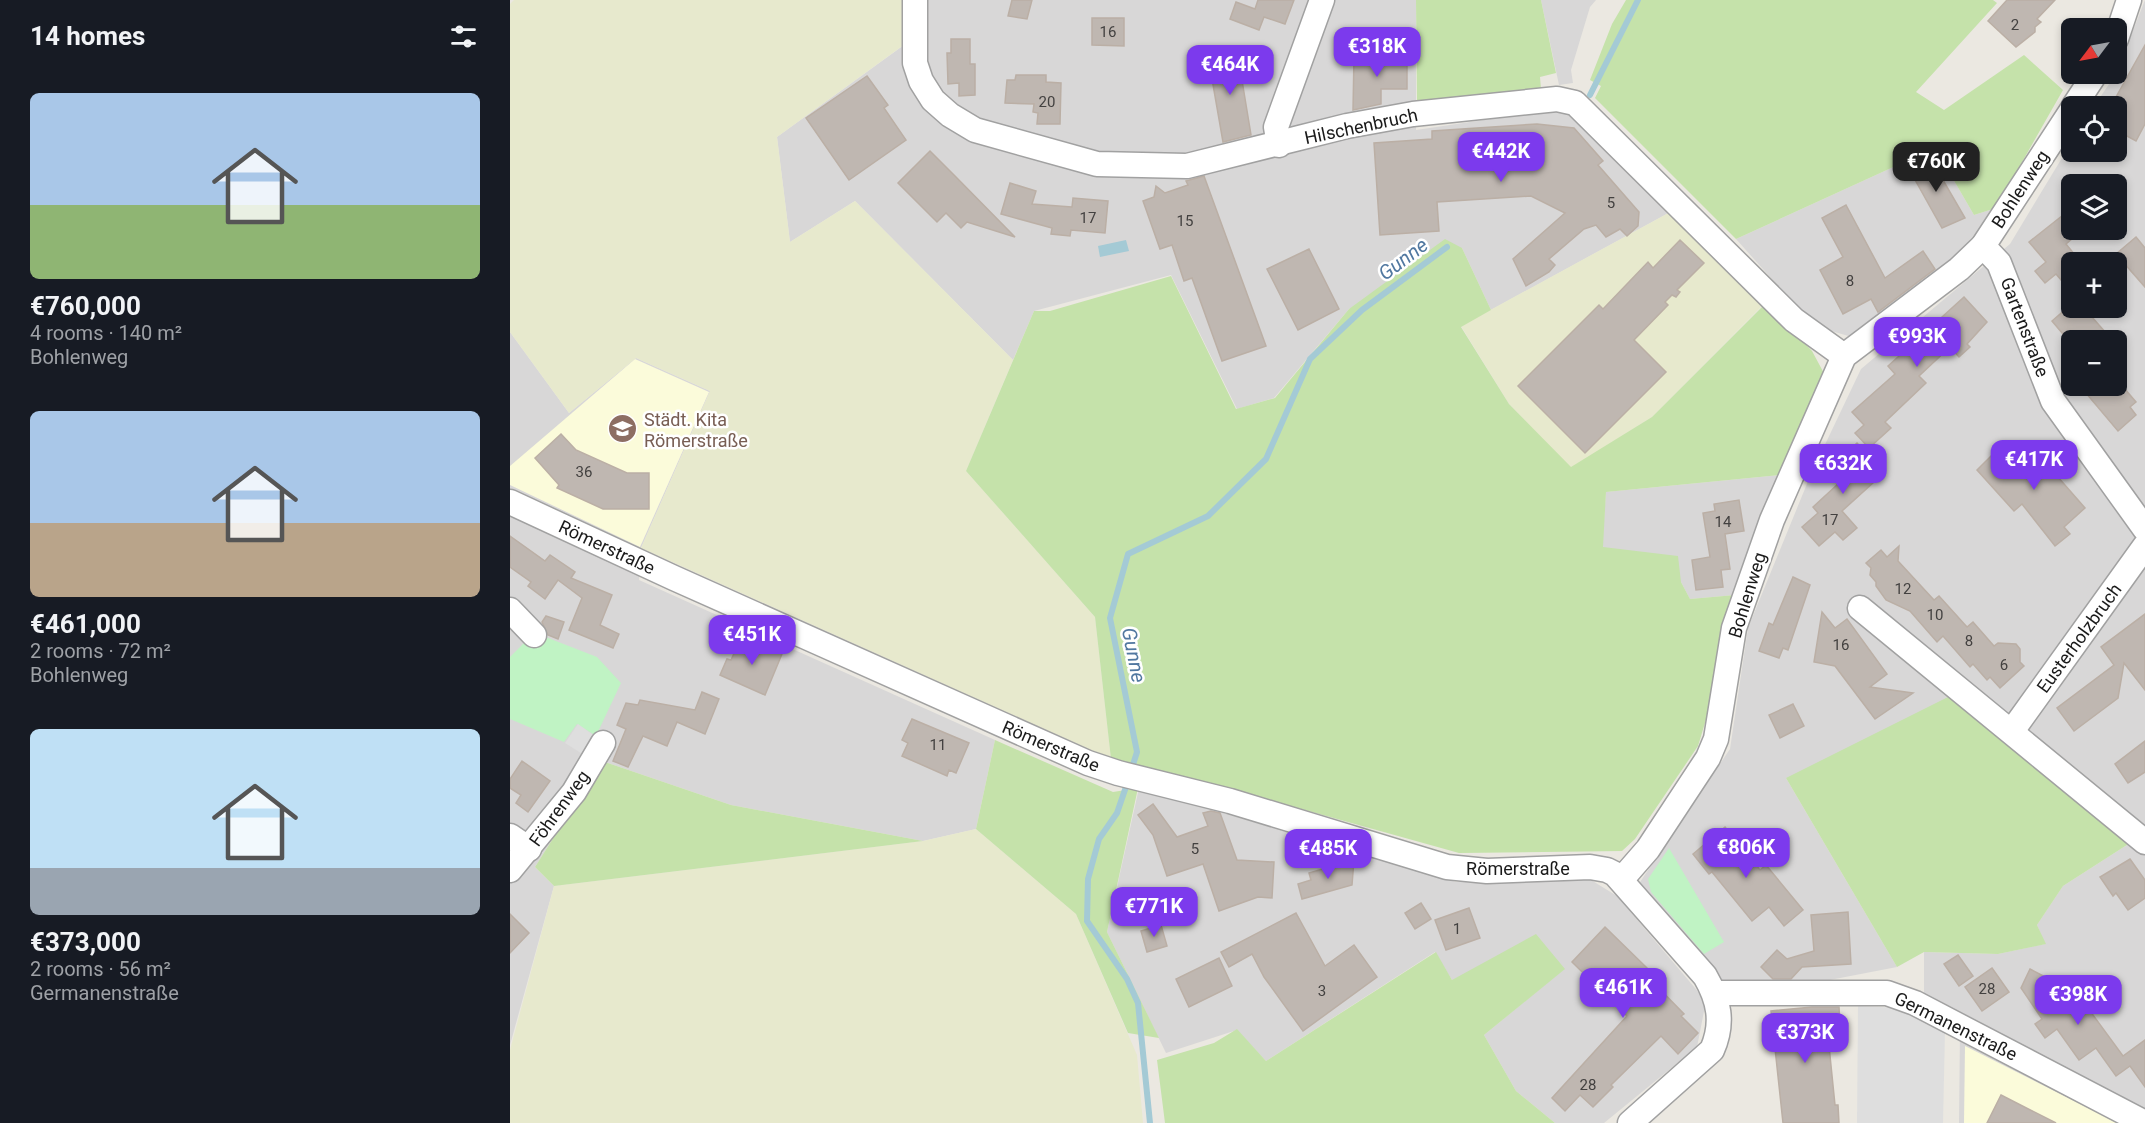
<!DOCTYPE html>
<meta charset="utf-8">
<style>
:root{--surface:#171b24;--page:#242831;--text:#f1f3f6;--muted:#9ea1a6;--accent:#7c3aed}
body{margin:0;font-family:Roboto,sans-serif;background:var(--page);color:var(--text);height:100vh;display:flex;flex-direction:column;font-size:22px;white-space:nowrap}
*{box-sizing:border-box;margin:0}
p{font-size:20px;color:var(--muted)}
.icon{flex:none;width:33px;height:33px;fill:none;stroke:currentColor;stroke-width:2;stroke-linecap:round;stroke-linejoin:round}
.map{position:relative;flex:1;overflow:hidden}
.panel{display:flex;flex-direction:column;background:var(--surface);width:510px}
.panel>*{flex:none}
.needle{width:39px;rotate:238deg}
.fabs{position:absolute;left:1551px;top:18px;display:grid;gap:12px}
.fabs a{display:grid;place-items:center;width:66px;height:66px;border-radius:9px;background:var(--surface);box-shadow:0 3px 9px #0003;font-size:30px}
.price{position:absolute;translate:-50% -51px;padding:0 14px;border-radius:12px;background:var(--accent);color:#fff;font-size:20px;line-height:39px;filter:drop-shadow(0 2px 3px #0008)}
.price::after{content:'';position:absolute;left:50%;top:36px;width:18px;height:14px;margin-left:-9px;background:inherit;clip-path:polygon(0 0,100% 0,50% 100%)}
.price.selected{background:#222;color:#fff}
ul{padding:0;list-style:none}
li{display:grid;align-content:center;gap:12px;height:318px;padding:0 30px}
li span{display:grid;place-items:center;height:186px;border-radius:9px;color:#555}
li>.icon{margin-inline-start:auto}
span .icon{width:108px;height:108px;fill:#fffc;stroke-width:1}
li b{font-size:26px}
h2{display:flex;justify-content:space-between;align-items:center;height:72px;padding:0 30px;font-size:26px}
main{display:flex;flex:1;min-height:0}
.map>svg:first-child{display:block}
.residential{fill:#d8d7d7;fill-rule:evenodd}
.education{fill:#fbfbda}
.farmland{fill:#e7e9cd}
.grass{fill:#c5e2aa}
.park{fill:#c0f3c4}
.parking{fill:#dedede}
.water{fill:#a4cad5}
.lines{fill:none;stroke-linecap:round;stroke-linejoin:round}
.stream{stroke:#a4cad5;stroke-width:6}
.building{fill:#bfb7b1;stroke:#bbafa5;stroke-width:1.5}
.minor-casing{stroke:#a1a1a1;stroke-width:27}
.minor{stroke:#fff;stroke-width:24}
.labels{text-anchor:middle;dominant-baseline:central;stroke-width:5;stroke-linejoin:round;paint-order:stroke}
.number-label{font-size:15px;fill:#434140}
.street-label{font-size:18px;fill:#1a1a1a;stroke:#fff}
.education-label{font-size:18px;fill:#785e54;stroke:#fff;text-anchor:start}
.water-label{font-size:20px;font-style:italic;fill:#5178a0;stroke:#fff}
</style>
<main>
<section class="panel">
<h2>14 homes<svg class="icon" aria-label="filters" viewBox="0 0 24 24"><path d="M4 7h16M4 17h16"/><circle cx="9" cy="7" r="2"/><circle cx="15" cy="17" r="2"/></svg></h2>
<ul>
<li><span style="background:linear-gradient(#a9c7e8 60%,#8fb573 0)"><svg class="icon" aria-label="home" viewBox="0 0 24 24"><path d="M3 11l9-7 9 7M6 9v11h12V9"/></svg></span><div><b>€760,000</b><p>4 rooms · 140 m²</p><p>Bohlenweg</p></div></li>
<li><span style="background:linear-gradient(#a9c7e8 60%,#b9a48a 0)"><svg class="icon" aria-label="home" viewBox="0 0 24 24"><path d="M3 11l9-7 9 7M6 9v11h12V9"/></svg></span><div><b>€461,000</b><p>2 rooms · 72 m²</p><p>Bohlenweg</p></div></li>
<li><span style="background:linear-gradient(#bfe0f5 75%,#9aa5b1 0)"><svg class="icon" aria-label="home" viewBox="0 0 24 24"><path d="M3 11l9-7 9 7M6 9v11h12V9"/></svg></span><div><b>€373,000</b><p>2 rooms · 56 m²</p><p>Germanenstraße</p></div></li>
</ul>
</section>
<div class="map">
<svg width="1635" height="1123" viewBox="0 0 1635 1123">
<rect width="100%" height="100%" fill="#ebe8e1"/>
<g class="residential">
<polygon points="412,0 906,0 906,130 1054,108 1164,210 981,310 952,248 839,309 764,398 727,409 661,275 524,311 503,360 345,201 280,242 267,137 412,32"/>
<polygon points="1031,0 1086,0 1080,7 1061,70 1063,83 1049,85"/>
<path d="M1635 0V1123H1449L1450 1029 1414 1005V952L1488 954 1535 944 1527 925 1553 886 1620 843 1276 778 1387 967 1273 989 1212 987 1128 885 1220 749 1238 628 1301 474 1351 369 1500 244 1561 143 1562 152H1606V106H1584L1606 74ZM1562 184H1606V230H1562ZM1562 262H1606V308H1562ZM1562 340H1606V386H1562Z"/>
<polygon points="1425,148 1464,215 1486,208 1445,259 1342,337 1304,326 1226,239"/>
<polygon points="0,332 59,413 126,358 200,391 131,548 129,580 485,740 466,829 413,841 221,805 92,761 25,867 44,886 0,1045"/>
<polygon points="1270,475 1250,518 1225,595 1180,599 1171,582 1092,547 1096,492"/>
<polygon points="629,788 946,882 1081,880 1107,896 1196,1001 1187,1047 1094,1123 1045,1123 1006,1091 974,1035 1054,969 942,980 925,952 756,1061 727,1030 656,1053 597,932"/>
</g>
<g class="education">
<polygon points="125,359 199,392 130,547 0,485 0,466"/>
<polygon points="1455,1046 1608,1123 1454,1123"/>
</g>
<g class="farmland">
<polygon points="4,0 396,0 395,44 267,137 280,242 345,201 503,360 456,471 585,617 601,759 131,548 200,391 126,358 59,413 0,332 0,4"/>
<polygon points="1164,210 1256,302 1142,417 1061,468 999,404 951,326"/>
<polygon points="466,829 566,914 627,1055 633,1123 0,1123 0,1050 44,886 413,841"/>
</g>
<g class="grass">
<polygon points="906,0 1031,0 1046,73 1030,77 1031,89 968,98 907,101"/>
<polygon points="1116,0 1483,0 1487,3 1406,92 1434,110 1514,55 1553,90 1486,208 1464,215 1425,148 1226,239 1085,98 1091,86 1080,80 1102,24"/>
<polygon points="935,239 952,248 981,310 951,327 999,404 1061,467 1142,417 1256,303 1302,351 1316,377 1270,475 1096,492 1093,547 1168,556 1171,582 1180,599 1225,595 1210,636 1198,713 1188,746 1125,839 1112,851 949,853 669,775 601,759 585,617 456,471 524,311 540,311 661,276 726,409 765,398 839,309"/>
<polygon points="1438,697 1620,843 1553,886 1527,925 1536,944 1488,954 1414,952 1387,967 1276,778"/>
<polygon points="485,740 603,792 628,788 597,932 649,1038 618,1033 566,914 466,829"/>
<polygon points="92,761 221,805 413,841 44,886 25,867"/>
<polygon points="1026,934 1055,969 974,1035 1006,1091 1045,1123 655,1123 647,1060 704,1043 727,1029 756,1061 926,952 942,980"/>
</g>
<g class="park">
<polygon points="33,636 87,657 111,683 86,736 67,724 54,742 0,719 0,657 17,640"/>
<polygon points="1159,848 1214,942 1194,954 1141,892 1138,879"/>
</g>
<g class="parking">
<polygon points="68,724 86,737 74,755 55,743"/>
<polygon points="1348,1006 1391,1008 1435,1031 1433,1123 1347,1123"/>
</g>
<polygon class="water" points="616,240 619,251 590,257 588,246"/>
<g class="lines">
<g class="stream">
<polyline points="1080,95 1128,0"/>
<polyline points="621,771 627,752 600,618 618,554 698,516 756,459 800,359 852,310 937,247"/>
<polyline points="618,781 607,813 589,839 578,879 577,921 617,979 628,1003 640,1123"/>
</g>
</g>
<g class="building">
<polygon points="502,0 522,0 517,19 498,16"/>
<polygon points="748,0 784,0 775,24 754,17 749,30 720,19 726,2 745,9"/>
<polygon points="1497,0 1545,0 1527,19 1531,22 1525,27 1525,32 1506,47 1478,21"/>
<polygon points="582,18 614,18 614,46 582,45"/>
<polygon points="441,39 460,39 460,64 465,64 465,95 449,96 449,83 438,84 437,53 441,53"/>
<polygon points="1635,45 1635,124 1626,141 1606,130 1606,106 1601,106"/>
<polygon points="727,50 741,135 713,142 698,56"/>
<polygon points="871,55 897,56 897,89 871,89 871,104 843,110 844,57 871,58"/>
<polygon points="506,75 536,75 536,82 551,83 550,124 527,124 528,113 523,112 524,104 495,103 497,80 505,80"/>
<polygon points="357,76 378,105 374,108 396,140 339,180 296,118"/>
<polygon points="1027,124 1064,128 1093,161 1088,165 1129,212 1128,226 1117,236 1110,229 1096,237 1086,225 1074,229 1039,259 1045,265 1039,272 1016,286 1003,259 1055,213 1021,196 927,202 929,231 870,235 864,143 922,139 922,131"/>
<polygon points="420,151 445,176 505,237 457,222 451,228 436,213 427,222 388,183"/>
<polygon points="1419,156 1455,218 1432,228 1399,169"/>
<polygon points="694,176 756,346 712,361 682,278 674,281 662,245 650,249 633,201 644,197 646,186 655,193 678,185 676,181"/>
<polygon points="500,183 526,191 522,204 562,207 563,198 598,201 595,233 561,230 560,236 541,234 542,228 491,214"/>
<polygon points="1336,205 1375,278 1413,251 1425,269 1368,312 1361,299 1333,314 1310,270 1333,257 1312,218"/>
<polygon points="1562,208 1562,230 1570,232 1556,244 1569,260 1562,262 1562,293 1546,274 1535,283 1525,271 1536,262 1519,242"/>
<polygon points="1626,237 1635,248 1635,287 1606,254"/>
<polygon points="1170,240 1194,263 1167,290 1170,292 1166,297 1162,295 1155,302 1158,305 1124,340 1156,372 1075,453 1008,386 1089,305 1093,309 1138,262 1143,268"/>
<polygon points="799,249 829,309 788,330 757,269"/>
<polygon points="1454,297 1477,322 1457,344 1460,347 1449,357 1440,347 1409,376 1416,383 1375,422 1381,428 1359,448 1345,433 1354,425 1342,412 1385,374 1378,366"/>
<polygon points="1557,308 1574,308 1596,333 1588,340 1558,340 1542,321"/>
<polygon points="1608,381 1626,402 1620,407 1626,415 1608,431 1570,386 1606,386"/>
<polygon points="51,434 66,450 117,473 139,473 139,509 93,509 47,488 49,485 25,458"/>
<polygon points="1347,443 1374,473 1332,511 1347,528 1333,540 1325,532 1309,546 1292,527 1308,513 1303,507 1329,483 1317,470"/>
<polygon points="1519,444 1575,508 1554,527 1560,534 1545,546 1512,504 1504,511 1467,470 1481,456 1491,467"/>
<polygon points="1229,500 1234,531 1215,534 1220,569 1211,570 1213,587 1186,590 1182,560 1200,557 1193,513 1205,511 1204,504"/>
<polygon points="0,536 35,561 40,555 65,572 61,578 102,595 90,625 109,634 103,648 59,630 72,598 48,580 35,599 18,586 21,582 0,567"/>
<polygon points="1389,546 1388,561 1424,600 1429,596 1457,627 1463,622 1484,646 1488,643 1506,644 1510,649 1510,662 1514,666 1490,688 1480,677 1477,680 1463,664 1460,667 1433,636 1427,642 1400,611 1376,600 1366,586 1366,582 1360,575 1361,568 1356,563 1371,550 1377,557"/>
<polygon points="1283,577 1300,585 1278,650 1273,648 1269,658 1249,651 1259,623 1263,625"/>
<polygon points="1312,612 1325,628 1337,619 1377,674 1360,687 1403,693 1365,719 1325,666 1304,662"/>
<polygon points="1635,614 1635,690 1614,663 1608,698 1564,731 1547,708 1604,665 1591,647"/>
<polygon points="36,616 54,622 48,639 38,635 32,622"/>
<polygon points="231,638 272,654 255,695 210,675 217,659 221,660"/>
<polygon points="192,692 209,699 195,734 167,722 157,746 133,736 118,767 103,761 116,729 107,725 116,703 128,705 130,700 185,710"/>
<polygon points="1283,704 1294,726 1270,738 1259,715"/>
<polygon points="402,719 459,743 446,773 439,770 437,776 392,756 398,743 392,740"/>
<polygon points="1635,741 1635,772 1618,783 1605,764"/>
<polygon points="12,761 40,781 18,812 6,803 11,795 0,788 0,779"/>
<polygon points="643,804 667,837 698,826 693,813 701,811 710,813 727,860 764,862 762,898 748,897 709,911 693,864 657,876 643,835 628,815"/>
<polygon points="1215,827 1250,870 1256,865 1293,910 1274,926 1259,907 1242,921 1202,872 1199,874 1183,854"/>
<polygon points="1620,859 1635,880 1635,898 1618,910 1606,893 1603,896 1590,877"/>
<polygon points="844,860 842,885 792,899 788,884 801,880 799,873"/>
<polygon points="911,903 921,919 905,929 895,913"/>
<polygon points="959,908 970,938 936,950 925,920"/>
<polygon points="1338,912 1341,964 1292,967 1281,979 1263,979 1251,967 1267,950 1277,959 1304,951 1301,915"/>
<polygon points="786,913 815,966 844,945 867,977 793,1031 754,977 742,954 719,967 711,952"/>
<polygon points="0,914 19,933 0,953"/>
<polygon points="651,925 657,946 637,952 631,931"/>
<polygon points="1095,927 1137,968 1133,972 1174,1014 1171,1016 1188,1033 1168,1054 1151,1036 1101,1085 1103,1087 1083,1107 1070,1095 1055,1111 1042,1098 1117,1016 1062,962"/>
<polygon points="1448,955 1463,976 1449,986 1434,964"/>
<polygon points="709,958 722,986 679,1007 666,979"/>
<polygon points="1482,968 1499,992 1472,1011 1455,987"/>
<polygon points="1520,969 1547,983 1563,1006 1572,1000 1613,1056 1635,1040 1635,1087 1620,1066 1606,1076 1586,1048 1569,1060 1547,1029 1535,1038 1525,1024 1532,1019 1511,988"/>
<polygon points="1302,1007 1329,1007 1330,1026 1317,1026 1325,1105 1328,1105 1329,1123 1273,1123 1261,1011"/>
<polygon points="1491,1095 1546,1123 1477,1123"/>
</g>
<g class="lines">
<defs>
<g id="minor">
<polyline points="405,0 405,63 411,81 423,100 440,115 465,130 587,164 677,166 837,126 903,114 1047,99 1065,103 1284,320 1334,356"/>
<polyline points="1606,39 1619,0"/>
<polyline points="1564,106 1585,74"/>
<polyline points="769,145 766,127 812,0"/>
<polyline points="1473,246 1489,263 1543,401 1635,529"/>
<path d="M0 502 164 578 578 763 608 773 720 801 937 867 977 871 1080 867 1097 870 1105 874 1195 976C1209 1000 1214 1023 1202 1050L1120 1123"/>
<polyline points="1350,608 1635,842"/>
<polyline points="0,610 24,635"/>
<polyline points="1502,731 1635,546"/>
<polyline points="0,836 19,849"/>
<polyline points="0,870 64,792 93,743"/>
<polyline points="1111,880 1138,849 1198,758 1206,739 1224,628 1262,520 1334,356 1449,269 1473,246 1562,110"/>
<polyline points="1205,993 1377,993 1405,1003 1635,1123"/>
</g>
</defs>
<use href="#minor" class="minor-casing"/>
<use href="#minor" class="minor"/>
</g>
<defs>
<symbol id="school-disc" viewBox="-11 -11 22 22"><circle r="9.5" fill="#8d6e63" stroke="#fff"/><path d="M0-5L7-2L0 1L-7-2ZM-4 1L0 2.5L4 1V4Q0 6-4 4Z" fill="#fff"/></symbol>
</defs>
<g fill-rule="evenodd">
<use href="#school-disc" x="96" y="412" width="33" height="33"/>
</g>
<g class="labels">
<g class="number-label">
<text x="1505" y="25">2</text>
<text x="598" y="32">16</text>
<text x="537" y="102">20</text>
<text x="1101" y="203">5</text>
<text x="578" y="218">17</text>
<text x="675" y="221">15</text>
<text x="1340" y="281">8</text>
<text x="74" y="472">36</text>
<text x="1320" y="520">17</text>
<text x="1213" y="522">14</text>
<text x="1393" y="589">12</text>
<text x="1425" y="615">10</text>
<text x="1459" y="641">8</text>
<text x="1331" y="645">16</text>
<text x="1494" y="665">6</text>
<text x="428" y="745">11</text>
<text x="685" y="849">5</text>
<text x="947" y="929">1</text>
<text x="1477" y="989">28</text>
<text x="812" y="991">3</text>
<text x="1078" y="1085">28</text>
</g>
<g class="street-label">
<text transform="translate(851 126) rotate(-12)">Hilschenbruch</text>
<text transform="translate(1510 189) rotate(-57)">Bohlenweg</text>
<text transform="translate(1515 327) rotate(69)">Gartenstraße</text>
<text transform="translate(97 547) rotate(25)">Römerstraße</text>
<text transform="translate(1237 595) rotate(-73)">Bohlenweg</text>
<text transform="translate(1569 638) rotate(-54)">Eusterholzbruch</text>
<text transform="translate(541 746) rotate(23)">Römerstraße</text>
<text transform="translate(49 808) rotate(-54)">Föhrenweg</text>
<text x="1008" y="868">Römerstraße</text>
<text transform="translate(1446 1026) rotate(26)">Germanenstraße</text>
</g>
<g class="education-label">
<text x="134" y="419">Städt. Kita<tspan x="134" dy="21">Römerstraße</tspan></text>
</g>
<g class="water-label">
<text transform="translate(893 259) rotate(-37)">Gunne</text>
<text transform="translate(624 655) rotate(79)">Gunne</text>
</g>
</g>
</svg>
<div class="fabs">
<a><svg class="needle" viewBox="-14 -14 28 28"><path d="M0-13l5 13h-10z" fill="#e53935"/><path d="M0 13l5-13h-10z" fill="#9ea1a6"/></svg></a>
<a><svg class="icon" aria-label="locate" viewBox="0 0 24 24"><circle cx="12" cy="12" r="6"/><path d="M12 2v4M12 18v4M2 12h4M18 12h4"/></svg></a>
<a><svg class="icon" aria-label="layers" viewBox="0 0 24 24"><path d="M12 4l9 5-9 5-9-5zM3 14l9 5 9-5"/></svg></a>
<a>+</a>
<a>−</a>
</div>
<b class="price" style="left:867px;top:78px">€318K</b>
<b class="price" style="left:720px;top:96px">€464K</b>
<b class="price" style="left:991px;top:183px">€442K</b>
<b class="price selected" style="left:1426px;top:193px">€760K</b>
<b class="price" style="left:1407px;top:368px">€993K</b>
<b class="price" style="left:1524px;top:491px">€417K</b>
<b class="price" style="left:1333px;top:495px">€632K</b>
<b class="price" style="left:242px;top:666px">€451K</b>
<b class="price" style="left:1236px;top:879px">€806K</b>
<b class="price" style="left:818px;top:880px">€485K</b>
<b class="price" style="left:644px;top:938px">€771K</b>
<b class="price" style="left:1113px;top:1019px">€461K</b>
<b class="price" style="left:1568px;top:1026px">€398K</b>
<b class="price" style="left:1295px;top:1064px">€373K</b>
</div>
</main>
